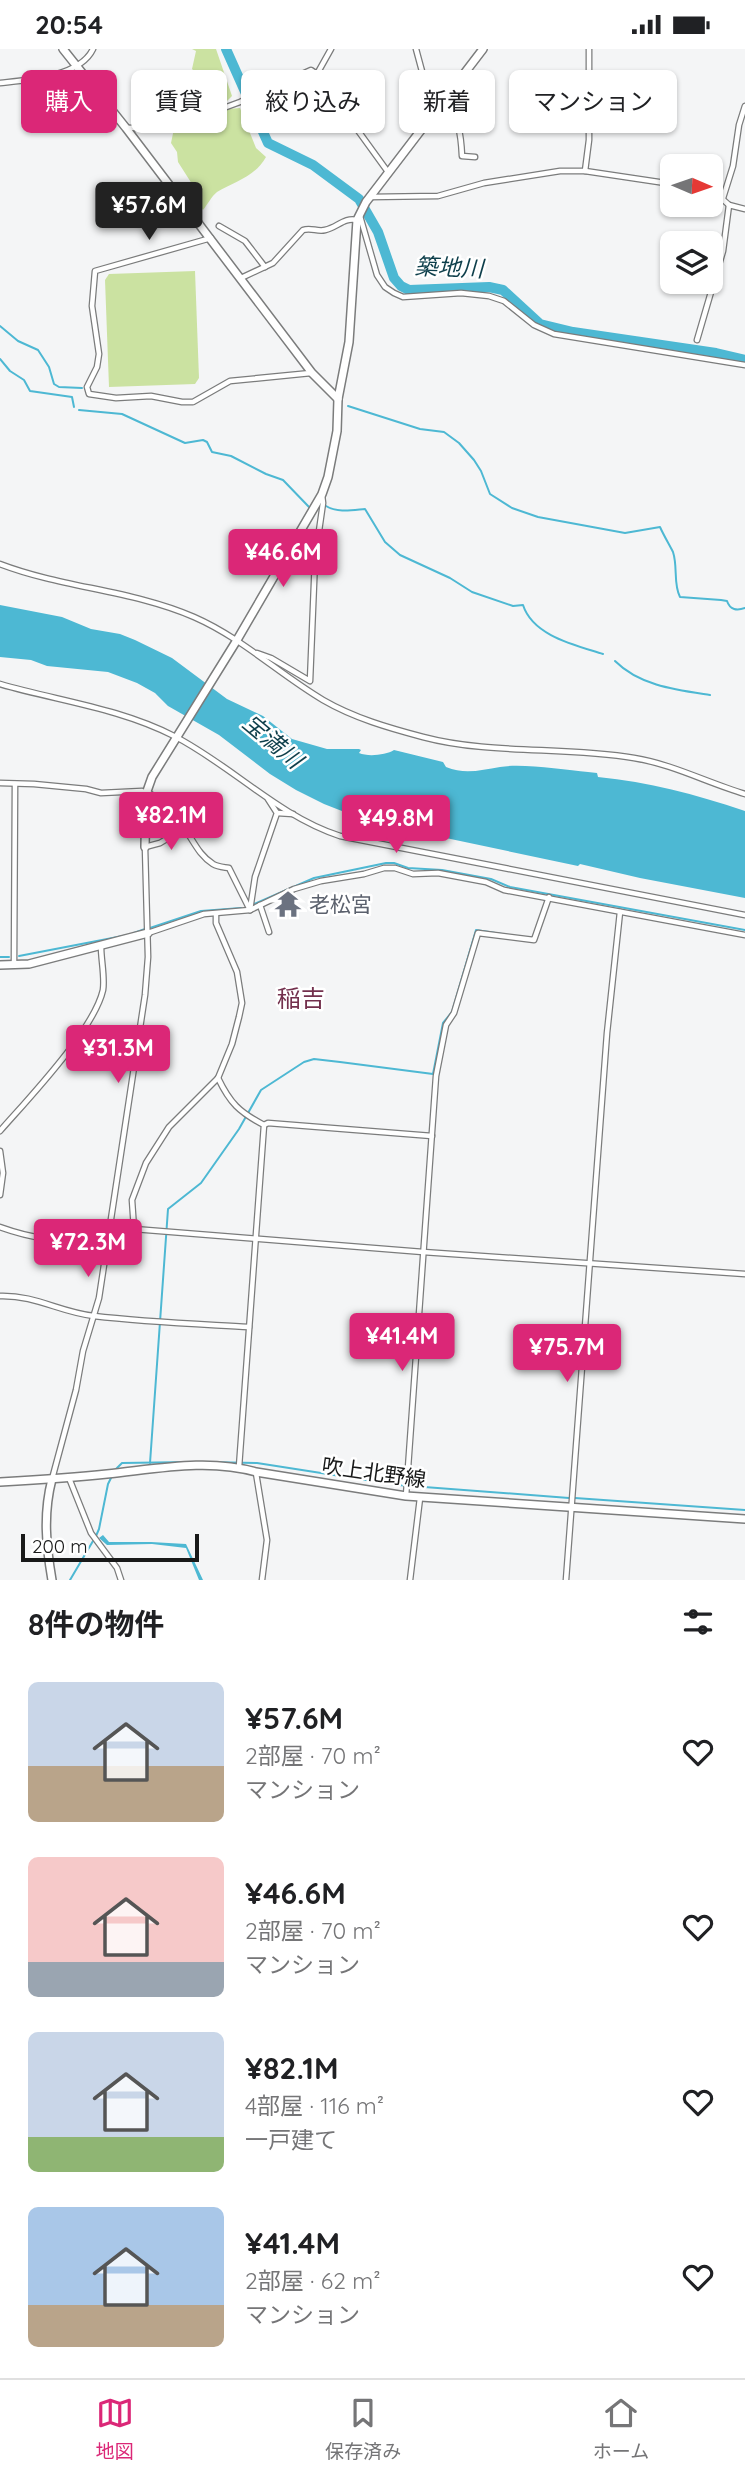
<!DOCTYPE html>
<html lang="ja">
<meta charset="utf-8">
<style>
:root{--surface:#fff;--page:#f6f6f6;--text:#202124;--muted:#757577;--line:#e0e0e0;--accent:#db2777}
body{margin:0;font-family:Quicksand,"Noto Sans JP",sans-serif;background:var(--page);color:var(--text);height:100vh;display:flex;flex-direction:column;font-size:26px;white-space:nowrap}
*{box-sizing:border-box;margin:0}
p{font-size:23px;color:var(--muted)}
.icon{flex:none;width:38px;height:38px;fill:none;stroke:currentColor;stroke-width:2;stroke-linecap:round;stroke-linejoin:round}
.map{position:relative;height:1531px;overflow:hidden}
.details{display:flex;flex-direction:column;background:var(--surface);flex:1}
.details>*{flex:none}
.guide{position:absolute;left:21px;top:21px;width:704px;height:63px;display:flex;gap:14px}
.needle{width:46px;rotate:92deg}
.fabs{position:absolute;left:660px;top:105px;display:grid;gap:14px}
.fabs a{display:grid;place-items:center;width:63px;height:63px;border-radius:10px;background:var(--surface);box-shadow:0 2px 5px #0004;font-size:35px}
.scale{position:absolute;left:21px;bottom:18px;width:178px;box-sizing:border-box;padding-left:7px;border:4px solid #181919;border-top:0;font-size:19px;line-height:24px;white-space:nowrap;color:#181919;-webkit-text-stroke:5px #fff;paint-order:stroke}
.price{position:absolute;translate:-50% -60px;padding:0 16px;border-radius:7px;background:var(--accent);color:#fff;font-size:23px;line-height:46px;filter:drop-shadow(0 2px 4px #0008)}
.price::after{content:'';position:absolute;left:50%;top:42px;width:21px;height:16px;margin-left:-10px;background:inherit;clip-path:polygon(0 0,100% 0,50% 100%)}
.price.selected{background:#222;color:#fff}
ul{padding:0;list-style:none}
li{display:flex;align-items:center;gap:21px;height:175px;padding:0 28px}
li span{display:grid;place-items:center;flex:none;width:196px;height:140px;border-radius:10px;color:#555}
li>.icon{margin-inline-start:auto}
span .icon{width:84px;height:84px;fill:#fffc;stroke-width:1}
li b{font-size:30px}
h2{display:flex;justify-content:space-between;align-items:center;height:84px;padding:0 28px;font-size:30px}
.pill{padding:0 24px;border-radius:10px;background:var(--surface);box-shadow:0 2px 5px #0004;font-size:24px;line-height:63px}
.pill.selected{background:var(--accent);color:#fff}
.status{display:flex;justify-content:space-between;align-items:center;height:49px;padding:0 35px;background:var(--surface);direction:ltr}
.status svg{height:19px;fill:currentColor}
.tab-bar{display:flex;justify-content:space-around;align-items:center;height:98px;border-top:2px solid var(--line);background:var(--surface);font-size:19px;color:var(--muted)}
.tab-bar a{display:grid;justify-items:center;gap:4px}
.tab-bar .selected{color:var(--accent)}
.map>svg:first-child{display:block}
.green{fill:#cbe2a1}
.water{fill:#4db8d3}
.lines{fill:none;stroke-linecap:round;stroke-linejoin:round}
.stream{stroke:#4db8d3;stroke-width:2}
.river{stroke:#4db8d3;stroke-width:10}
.street-casing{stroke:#7b7c7c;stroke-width:7}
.secondary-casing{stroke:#7b7c7c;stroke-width:10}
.street{stroke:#fff;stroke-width:4.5}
.secondary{stroke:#fff;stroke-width:7}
.labels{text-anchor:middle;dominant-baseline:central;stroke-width:5;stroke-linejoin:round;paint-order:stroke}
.worship-label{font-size:21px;fill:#5b616d;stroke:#fff;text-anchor:start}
.street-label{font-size:21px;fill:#181919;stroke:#fff}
.water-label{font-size:23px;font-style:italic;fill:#0e3f4b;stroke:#fff}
.quarter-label{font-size:24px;fill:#73304d;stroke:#fff}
</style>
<div class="status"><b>20:54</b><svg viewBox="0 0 49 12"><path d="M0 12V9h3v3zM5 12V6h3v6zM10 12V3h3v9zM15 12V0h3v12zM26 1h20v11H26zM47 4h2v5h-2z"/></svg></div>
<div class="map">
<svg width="745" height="1531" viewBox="0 0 745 1531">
<rect width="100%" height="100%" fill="#f4f5f6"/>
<g class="green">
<path d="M192 0H216L232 47 226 53 227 60 240 59 256 99 266 108C256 127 234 133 217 143 211 148 208 155 203 161L192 144V135L178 113 177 103 171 94 176 70 197 60 206 61 211 68 216 65V57L207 41 205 29 197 25 192 20 196 2Z"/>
<polygon points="195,222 199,329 195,335 109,338 105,231 109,225"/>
</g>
<g class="water">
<path d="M0 556 62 568 91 580 120 585 135 591 172 609 227 650 263 667 292 690 327 700H359L361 701 359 704C368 708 386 706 394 701L443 713 446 718C465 726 481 721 500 718 522 714 564 721 588 723L597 724 598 728C649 733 694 745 745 762V849L640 829 580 815 578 817 370 773 324 755 296 741 270 725 219 686 168 657 155 644 137 634 108 623 47 617 31 611 0 608Z"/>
<polygon points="103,1486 109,1493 151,1493 186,1495 203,1531 199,1531 186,1499 152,1495 107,1496 99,1489"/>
</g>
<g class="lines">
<g class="stream">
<polyline points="0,277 18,292 38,301 49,318 54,335 59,338 82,339"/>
<polyline points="0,310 10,322 24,331 30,342 72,348 74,358"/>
<path d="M348 357 420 380 444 383 459 394 474 411 481 422 490 445 512 459 538 468 625 484 660 478C664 487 669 495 673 503 678 518 673 535 680 548L721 551 727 552C730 561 737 562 745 559"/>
<polyline points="79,361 122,365 185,394 203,391 207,393 212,403 231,407 266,425 283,431 309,458"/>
<path d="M326 457C337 464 353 461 365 460L385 493 400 506 450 529 472 543 513 557 523 556C533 587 575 596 603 605"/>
<path d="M615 612C640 637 677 641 710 646"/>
<polyline points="254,855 314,829 386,814 394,814 408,819 442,821 491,830 510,838 745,881"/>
<polyline points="150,879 201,862 241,859"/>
<polyline points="134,884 145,880"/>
<polyline points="19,907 128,886"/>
<polyline points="0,908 9,908"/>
<polyline points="206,1413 257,1414 398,1436 569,1449"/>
<polyline points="150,1414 168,1160 201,1134 239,1080 261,1041 304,1013 314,1010 340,1013 433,1025 443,974 452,963 476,881 502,885"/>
<polyline points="115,1421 122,1414 190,1413"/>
<polyline points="575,1449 745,1461"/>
<polyline points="96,1487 99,1480 108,1435 111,1429"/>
<polyline points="70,1531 93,1492"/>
</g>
<polyline class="river" points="226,0 268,94 313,116 359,150 378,183 394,229 401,237 409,241 489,238 503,241 540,275 573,283 716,304 745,311"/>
<defs>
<g id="street">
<polyline points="331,0 317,25 388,123"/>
<polyline points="416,0 423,26 449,44"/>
<path d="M0 34C27 31 80 28 93 0"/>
<path d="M443 52C459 69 461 85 462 107L475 108"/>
<polyline points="127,79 172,78 240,53 311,21 317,25"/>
<polyline points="585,122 589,91 589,0"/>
<polyline points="710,144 719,147 729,156 745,160"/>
<polyline points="370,148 438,147 484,134 560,122 585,122 672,135"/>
<polyline points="723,149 733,117 739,76 745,57"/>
<polyline points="360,167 377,226 385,238 394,244 403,248 461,244 489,247 504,252 534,276 554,285 745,316"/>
<polyline points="219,177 245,192 265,218"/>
<polyline points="211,189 95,222 92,257 99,305 97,318 87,338 89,345 116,349 151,347 182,353 193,353 230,332 311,324"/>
<path d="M241 229 273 214 303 181C311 178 317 183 325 181 338 178 344 168 357 171"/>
<polyline points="697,291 723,202 729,156"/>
<path d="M0 515C63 539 132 541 194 568 242 589 279 625 323 651 354 669 389 679 423 688 491 706 565 697 634 709 672 715 708 734 745 745"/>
<polyline points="257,604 271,609 310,632 315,510 323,454 322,446"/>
<path d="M0 635C59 652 119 659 174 687 231 716 278 767 340 787L745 866"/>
<polyline points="0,734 34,735 86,740 101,744 142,742"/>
<path d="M149 744C163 752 177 768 185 780 194 793 199 806 213 815 218 818 223 818 229 819L250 861"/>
<polyline points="277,764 293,765"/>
<polyline points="260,856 269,883"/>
<polyline points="250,861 255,828 277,764 268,750"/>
<polyline points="148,884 204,865 250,861 294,840 321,832 364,825 384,819 395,819 413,825 438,824 486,833 504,841 745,886"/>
<polyline points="14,916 15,735"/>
<path d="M218 1029C230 1054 239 1063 264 1076L239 1418"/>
<polyline points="264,1076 268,1074 432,1087"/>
<path d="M0 1082C28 1050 94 981 103 941 105 928 101 911 101 897"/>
<polyline points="0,1102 3,1124 0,1146"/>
<path d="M0 1178C14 1183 28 1187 43 1189 65 1190 87 1177 107 1189"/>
<polyline points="134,1180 132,1151 146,1114 169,1078 218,1029 232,995 239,968 242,954 237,923 216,874 216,865"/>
<polyline points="107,1197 134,1180 423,1203 745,1225"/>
<path d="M0 1247C36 1246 59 1263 94 1267 145 1273 198 1275 249 1278"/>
<polyline points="256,1424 267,1491 262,1531"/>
<polyline points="69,1429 91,1484 117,1519 121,1531"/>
<polyline points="52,1430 76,1341 83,1302 99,1249 145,946 148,908 145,798 160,794 185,779"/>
<polyline points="406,1447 436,1027 446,976 454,964 478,884 534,891 549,848"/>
<polyline points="410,1531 420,1449"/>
<polyline points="566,1531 607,984 620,863"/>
</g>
<g id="secondary">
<polyline points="63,0 126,79 312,324 338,350"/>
<polyline points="145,798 146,745 152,728 237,591 322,445 328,428 337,382 338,350 349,293 357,171 366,153 483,0"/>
<polyline points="0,916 29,915 148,884"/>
<path d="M52 1430C43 1465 46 1496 52 1531"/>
<path d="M0 1433C36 1431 71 1429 107 1425 156 1420 208 1409 256 1423L406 1447 745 1470"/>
</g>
</defs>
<use href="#street" class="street-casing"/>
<use href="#secondary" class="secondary-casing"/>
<use href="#street" class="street"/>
<use href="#secondary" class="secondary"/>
</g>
<defs>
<symbol id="temple-bare" viewBox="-9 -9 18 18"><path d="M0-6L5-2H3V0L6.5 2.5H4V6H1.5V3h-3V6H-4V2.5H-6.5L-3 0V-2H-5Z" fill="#6b7280" stroke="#fff" stroke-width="2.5" paint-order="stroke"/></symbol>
</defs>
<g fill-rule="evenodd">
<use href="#temple-bare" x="269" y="836" width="38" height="38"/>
</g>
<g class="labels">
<g class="worship-label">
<text x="309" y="855">老松宮</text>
</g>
<g class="street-label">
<text transform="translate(374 1423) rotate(8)">吹上北野線</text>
</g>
<g class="water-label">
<text transform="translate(449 218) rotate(2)">築地川</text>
<text transform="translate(273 692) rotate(40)">宝満川</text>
</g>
<g class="quarter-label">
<text x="301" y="949">稲吉</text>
</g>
</g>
</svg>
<div class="fabs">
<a><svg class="needle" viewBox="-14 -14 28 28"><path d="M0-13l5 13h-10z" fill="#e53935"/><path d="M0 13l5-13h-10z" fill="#757577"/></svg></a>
<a><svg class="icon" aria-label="layers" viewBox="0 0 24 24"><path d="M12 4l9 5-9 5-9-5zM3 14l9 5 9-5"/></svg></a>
</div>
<div class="scale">200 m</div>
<b class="price selected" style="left:149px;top:193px">¥57.6M</b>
<b class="price" style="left:283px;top:540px">¥46.6M</b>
<b class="price" style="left:171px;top:803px">¥82.1M</b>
<b class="price" style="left:396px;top:806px">¥49.8M</b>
<b class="price" style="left:118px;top:1036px">¥31.3M</b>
<b class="price" style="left:88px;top:1230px">¥72.3M</b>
<b class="price" style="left:402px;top:1324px">¥41.4M</b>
<b class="price" style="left:567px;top:1335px">¥75.7M</b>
<div class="guide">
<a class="pill selected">購入</a>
<a class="pill">賃貸</a>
<a class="pill">絞り込み</a>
<a class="pill">新着</a>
<a class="pill">マンション</a>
</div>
</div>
<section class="details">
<h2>8件の物件<svg class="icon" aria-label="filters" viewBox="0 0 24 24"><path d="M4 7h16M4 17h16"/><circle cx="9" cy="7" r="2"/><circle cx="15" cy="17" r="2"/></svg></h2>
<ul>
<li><span style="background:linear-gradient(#c9d6e8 60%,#b9a48a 0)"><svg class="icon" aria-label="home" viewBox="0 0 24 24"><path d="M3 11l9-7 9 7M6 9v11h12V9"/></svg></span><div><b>¥57.6M</b><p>2部屋 · 70 m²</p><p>マンション</p></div><svg class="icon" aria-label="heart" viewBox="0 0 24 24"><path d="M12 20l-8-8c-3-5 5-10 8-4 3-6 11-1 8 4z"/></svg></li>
<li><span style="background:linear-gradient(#f6c9c9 75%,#9aa5b1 0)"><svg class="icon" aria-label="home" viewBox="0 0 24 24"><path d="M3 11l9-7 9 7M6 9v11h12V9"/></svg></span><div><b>¥46.6M</b><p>2部屋 · 70 m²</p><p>マンション</p></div><svg class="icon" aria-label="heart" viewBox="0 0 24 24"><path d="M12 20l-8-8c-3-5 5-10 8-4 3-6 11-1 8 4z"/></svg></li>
<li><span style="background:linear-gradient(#c9d6e8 75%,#8fb573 0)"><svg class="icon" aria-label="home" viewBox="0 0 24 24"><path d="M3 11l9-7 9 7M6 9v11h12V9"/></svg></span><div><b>¥82.1M</b><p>4部屋 · 116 m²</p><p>一戸建て</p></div><svg class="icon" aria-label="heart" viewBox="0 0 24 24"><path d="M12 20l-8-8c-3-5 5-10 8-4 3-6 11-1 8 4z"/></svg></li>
<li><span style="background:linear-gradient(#a9c7e8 70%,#b9a48a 0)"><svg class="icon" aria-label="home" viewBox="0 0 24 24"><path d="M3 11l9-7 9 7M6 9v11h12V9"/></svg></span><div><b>¥41.4M</b><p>2部屋 · 62 m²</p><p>マンション</p></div><svg class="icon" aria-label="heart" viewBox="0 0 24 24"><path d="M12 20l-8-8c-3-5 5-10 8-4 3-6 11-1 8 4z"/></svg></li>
</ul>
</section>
<nav class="tab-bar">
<a class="selected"><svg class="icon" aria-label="map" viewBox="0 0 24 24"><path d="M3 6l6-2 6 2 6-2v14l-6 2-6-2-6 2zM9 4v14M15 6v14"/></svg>地図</a>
<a><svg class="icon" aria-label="saved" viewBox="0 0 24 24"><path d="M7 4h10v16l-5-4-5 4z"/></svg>保存済み</a>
<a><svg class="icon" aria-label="home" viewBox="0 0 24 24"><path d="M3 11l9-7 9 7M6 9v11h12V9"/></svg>ホーム</a>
</nav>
